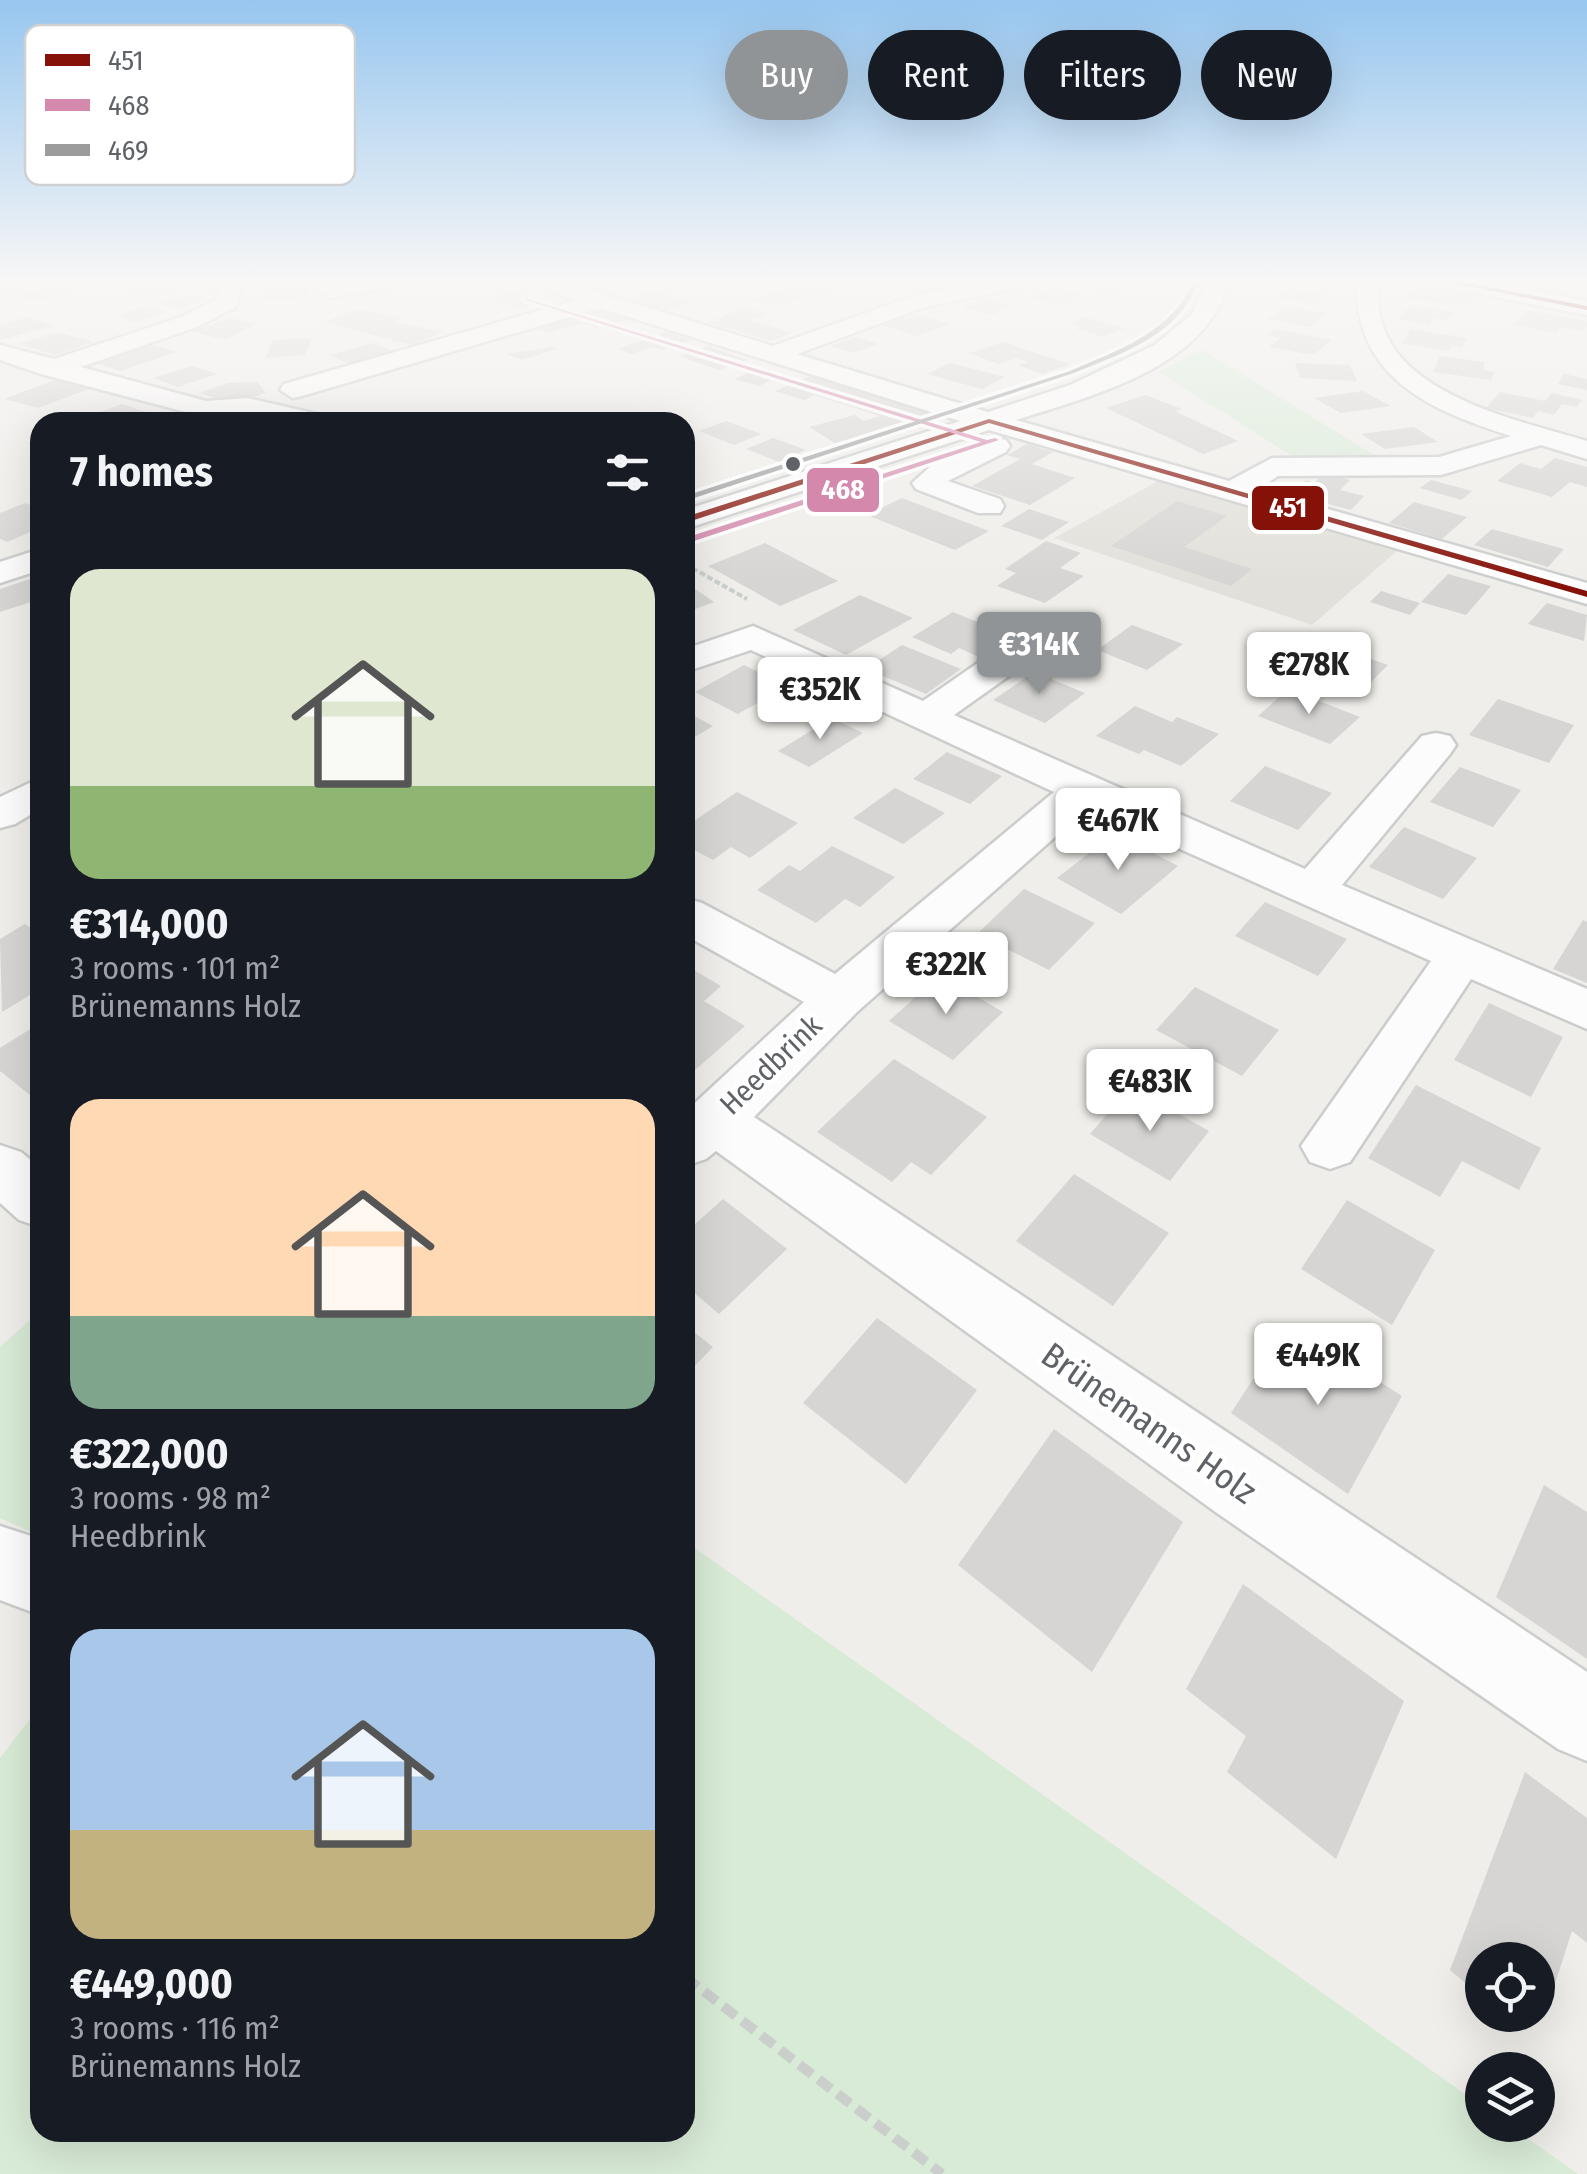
<!DOCTYPE html>
<meta charset="utf-8">
<style>
:root{--surface:#171b24;--page:#242831;--text:#f1f3f6;--muted:#9ea1a6;--accent:#919496}
body{margin:0;font-family:"Fira Sans Condensed",sans-serif;background:var(--page);color:var(--text);height:100vh;display:flex;flex-direction:column;font-size:38px;white-space:nowrap}
*{box-sizing:border-box;margin:0}
p{font-size:32px;color:var(--muted)}
.icon{flex:none;width:55px;height:55px;fill:none;stroke:currentColor;stroke-width:2;stroke-linecap:round;stroke-linejoin:round}
.map{position:relative;flex:1;overflow:hidden}
.details{position:absolute;left:30px;top:412px;width:665px;height:1730px;display:flex;flex-direction:column;background:var(--surface);border-radius:30px;box-shadow:0 10px 40px #0002}
.details>*{flex:none}
.hud{position:absolute;left:725px;top:30px;width:710px;height:90px;display:flex;gap:20px}
.fabs{position:absolute;left:1465px;top:1942px;display:grid;gap:20px}
.fabs a{display:grid;place-items:center;width:90px;height:90px;border-radius:50%;background:var(--surface);box-shadow:0 10px 40px #0002;font-size:50px}
.price{position:absolute;translate:-50% -85px;padding:0 22px;border-radius:10px;background:#fff;color:#222;font-size:32px;line-height:65px;filter:drop-shadow(0 2px 5px #0008)}
.price::after{content:'';position:absolute;left:50%;top:60px;width:30px;height:22px;margin-left:-15px;background:inherit;clip-path:polygon(0 0,100% 0,50% 100%)}
.price.selected{background:var(--accent);color:#fff}
ul{padding:0;list-style:none}
li{display:grid;align-content:center;gap:20px;height:530px;padding:0 40px}
li span{display:grid;place-items:center;height:310px;border-radius:30px;color:#555}
li>.icon{margin-inline-start:auto}
span .icon{width:180px;height:180px;fill:#fffc;stroke-width:1}
li b{font-size:42px}
h2{display:flex;justify-content:space-between;align-items:center;height:120px;padding:0 40px;font-size:42px}
.tag{padding:0 35px;border-radius:45px;background:var(--surface);box-shadow:0 10px 40px #0002;font-size:35px;line-height:90px}
.tag.selected{background:var(--accent);color:#fff}
.map>svg:first-child{display:block}
.education{fill:#e2e0da}
.green{fill:#d8ebd6}
.building{fill:#d6d5d3}
.lines{fill:none;stroke-linecap:round;stroke-linejoin:round}
.minor-casing{stroke:#cbcccc;stroke-width:5}
.path-far2{stroke:#cacfcc;stroke-width:2.5;stroke-dasharray:5 2.5;stroke-linecap:butt}
.path-far1{stroke:#cacfcc;stroke-width:4;stroke-dasharray:6 2.5;stroke-linecap:butt}
.path{stroke:#cacfcc;stroke-width:10;stroke-dasharray:16 8;stroke-linecap:butt}
.minor{fill:#fdfcfc;fill-rule:evenodd}
.bus-1-casing{stroke:#fff;stroke-width:7}
.bus-2-casing{stroke:#fff;stroke-width:7}
.bus-3-casing{stroke:#fff;stroke-width:7}
.bus-1{fill:#851209;fill-rule:evenodd}
.bus-2{fill:#d489ac;fill-rule:evenodd}
.bus-3{fill:#9c9c9d;fill-rule:evenodd}
.bus-dot{fill:#5f6368;stroke:#fff;stroke-width:4}
.labels{text-anchor:middle;dominant-baseline:central;stroke-width:9;stroke-linejoin:round;paint-order:stroke}
.street-label{font-size:30px;fill:#5f6368;stroke:#fff}
.near-street-label{font-size:35px;fill:#5f6368;stroke:#fff}
.key{fill:#fff;stroke:#cfd0d2;stroke-width:2.5}
.key-label{font-size:28px;fill:#5f6368}
.line-badge{stroke:#fff;stroke-width:4}
.badge-label{font-size:28px;text-anchor:middle;font-weight:bold;fill:#fff}
</style>
<div class="map">
<svg width="1587" height="2174" viewBox="0 0 1587 2174">
<rect width="100%" height="100%" fill="#efeeea"/>
<polygon class="education" points="1160,480 1398,550 1312,625 1054,538"/>
<g class="green">
<polygon points="1201,349 1384,461 1300,461 1159,372"/>
<polygon points="40,1311 40,1536 0,1518 0,1347"/>
<polygon points="685,1541 1482,2106 1482,2125 1509,2125 1578,2174 0,2174 0,1758 40,1706 40,2132 685,2132"/>
</g>
<g class="building">
<polygon points="166,280 199,286 138,297 122,292"/>
<polygon points="256,280 308,283 307,297 263,301 267,286"/>
<polygon points="452,280 495,280 507,284 481,291 470,288 457,291 437,284"/>
<polygon points="808,280 868,280 868,281 776,306 752,300"/>
<polygon points="1091,280 1115,280 1136,286 1111,295 1076,286"/>
<polygon points="1511,280 1551,280 1564,283 1557,290"/>
<polygon points="53,285 72,291 36,301 17,295"/>
<polygon points="1418,286 1475,295 1468,305 1406,299"/>
<polygon points="1055,287 1085,295 1059,305 1028,298"/>
<polygon points="1287,287 1327,294 1315,304 1275,297"/>
<polygon points="517,290 548,301 518,309 488,298"/>
<polygon points="653,290 692,302 664,311 625,299"/>
<polygon points="192,294 209,299 177,308 160,303"/>
<polygon points="984,298 1014,306 991,315 960,307"/>
<polygon points="1411,305 1454,312 1446,321 1434,318 1429,325 1397,319"/>
<polygon points="147,306 167,312 134,322 115,315"/>
<polygon points="1286,306 1326,313 1310,327 1268,319"/>
<polygon points="594,307 628,319 598,328 581,323 549,333 531,326"/>
<polygon points="743,307 767,314 749,320 793,333 771,341 709,323"/>
<polygon points="358,309 403,318 394,322 443,332 412,345 324,322"/>
<polygon points="1527,310 1587,321 1587,327 1584,331 1561,327 1556,333 1513,325"/>
<polygon points="916,314 950,324 916,336 882,325"/>
<polygon points="28,317 53,326 0,340 0,325"/>
<polygon points="1083,317 1125,328 1104,337 1076,329 1082,327 1069,323"/>
<polygon points="231,318 256,324 224,340 191,331"/>
<polygon points="1275,329 1332,340 1313,355 1269,347 1280,338 1267,336"/>
<polygon points="1411,329 1467,338 1462,347 1452,346 1448,351 1401,343"/>
<polygon points="58,332 94,342 55,355 18,344"/>
<polygon points="666,332 692,340 663,350 652,347 632,354 617,349"/>
<polygon points="856,337 878,344 853,353 830,346"/>
<polygon points="312,338 306,355 266,358 272,340"/>
<polygon points="1004,342 1033,352 1070,364 1043,374 1018,365 1028,362 1016,358 998,364 969,353"/>
<polygon points="373,343 393,351 349,364 330,355"/>
<polygon points="153,345 177,352 120,371 96,363"/>
<polygon points="708,346 747,360 719,370 679,356"/>
<polygon points="551,347 556,349 522,360 507,354"/>
<polygon points="1440,356 1485,362 1483,370 1494,372 1491,380 1433,372"/>
<polygon points="950,363 1005,377 982,389 927,374"/>
<polygon points="1295,363 1350,365 1357,381 1300,378"/>
<polygon points="192,366 217,374 178,387 153,378"/>
<polygon points="754,370 778,377 759,386 735,379"/>
<polygon points="815,374 937,412 909,425 835,443 809,427 855,415 863,421 881,416 814,395 804,400 775,391"/>
<polygon points="1564,374 1587,379 1587,390 1558,384"/>
<polygon points="55,380 89,389 38,408 4,399"/>
<polygon points="258,382 265,393 249,399 223,400 199,393 228,383"/>
<polygon points="1363,391 1391,406 1341,413 1314,398"/>
<polygon points="1500,392 1545,401 1552,393 1582,400 1577,407 1562,404 1554,415 1538,411 1533,418 1486,408"/>
<polygon points="1145,395 1182,409 1175,411 1238,441 1203,454 1106,408"/>
<polygon points="122,404 152,414 127,422 81,419"/>
<polygon points="726,421 761,434 734,445 699,431"/>
<polygon points="1414,427 1438,442 1385,449 1361,434"/>
<polygon points="773,438 806,450 779,462 746,449"/>
<polygon points="1027,444 1053,452 1032,464 1075,478 1030,505 972,486 1020,459 1007,455"/>
<polygon points="1555,458 1587,467 1587,487 1570,482 1552,497 1497,481 1520,463 1541,469"/>
<polygon points="1325,473 1350,480 1340,490 1364,496 1351,510 1291,494 1306,480 1314,483"/>
<polygon points="1431,480 1472,491 1461,500 1420,488"/>
<polygon points="902,498 989,531 955,550 867,515"/>
<polygon points="1177,501 1227,516 1184,547 1252,569 1231,586 1111,546"/>
<polygon points="1414,502 1467,517 1442,539 1389,523"/>
<polygon points="25,503 40,509 40,528 7,542 0,539 0,513"/>
<polygon points="1029,509 1069,522 1042,540 1001,526"/>
<polygon points="1492,529 1564,549 1548,567 1474,545"/>
<polygon points="1046,541 1081,553 1060,568 1084,576 1045,603 997,586 1016,573 1005,569"/>
<polygon points="765,543 838,581 780,606 708,566"/>
<polygon points="1448,574 1491,586 1466,615 1421,602"/>
<polygon points="33,578 40,584 40,599 0,612 0,589"/>
<polygon points="685,582 714,602 685,613"/>
<polygon points="1381,591 1420,603 1410,615 1370,602"/>
<polygon points="860,595 913,618 846,655 793,630"/>
<polygon points="1547,603 1587,615 1584,641 1528,624"/>
<polygon points="953,612 1012,636 981,658 959,648 951,654 912,637"/>
<polygon points="1132,625 1183,644 1147,670 1097,650"/>
<polygon points="1326,644 1388,665 1360,693 1297,670"/>
<polygon points="902,645 961,669 926,694 866,669"/>
<polygon points="744,665 787,686 738,714 695,692"/>
<polygon points="1034,672 1085,693 1045,723 993,700"/>
<polygon points="1288,689 1360,717 1330,744 1258,716"/>
<polygon points="1498,699 1574,725 1549,763 1469,735"/>
<polygon points="1135,706 1172,722 1177,717 1219,734 1181,766 1144,750 1139,754 1096,736"/>
<polygon points="685,711 713,726 685,743"/>
<polygon points="832,718 863,733 809,767 778,751"/>
<polygon points="947,752 1002,776 970,804 913,779"/>
<polygon points="1265,766 1332,793 1298,830 1230,801"/>
<polygon points="1460,767 1521,790 1493,827 1430,802"/>
<polygon points="895,788 945,813 903,844 853,818"/>
<polygon points="737,792 798,823 750,858 731,847 713,860 685,845 685,827"/>
<polygon points="1404,827 1477,858 1443,899 1369,867"/>
<polygon points="1115,833 1178,866 1121,914 1057,878"/>
<polygon points="832,846 895,877 860,907 845,899 816,923 757,890 789,865 800,871"/>
<polygon points="1024,889 1095,923 1049,970 977,934"/>
<polygon points="1265,902 1347,939 1318,976 1235,936"/>
<polygon points="1583,920 1587,922 1587,983 1553,969"/>
<polygon points="25,924 40,934 40,989 2,1012 0,939"/>
<polygon points="685,965 721,986 704,1001 745,1026 685,1079"/>
<polygon points="940,975 1003,1012 953,1060 889,1021"/>
<polygon points="1195,987 1279,1030 1242,1076 1156,1030"/>
<polygon points="1489,1003 1563,1037 1531,1097 1454,1060"/>
<polygon points="40,1023 40,1103 0,1071 0,1048"/>
<polygon points="894,1059 987,1117 931,1175 911,1162 892,1182 817,1132"/>
<polygon points="1416,1085 1541,1148 1519,1190 1462,1161 1440,1197 1368,1158"/>
<polygon points="1131,1087 1209,1131 1170,1181 1090,1134"/>
<polygon points="1074,1174 1169,1233 1113,1306 1016,1241"/>
<polygon points="723,1199 787,1249 719,1314 685,1285 685,1233"/>
<polygon points="1347,1200 1435,1250 1392,1325 1301,1269"/>
<polygon points="877,1318 977,1390 906,1484 803,1403"/>
<polygon points="1289,1324 1402,1396 1348,1494 1231,1413"/>
<polygon points="685,1325 713,1347 685,1376"/>
<polygon points="1054,1429 1183,1522 1092,1672 958,1565"/>
<polygon points="1544,1485 1587,1512 1587,1659 1496,1597"/>
<polygon points="1243,1584 1404,1701 1336,1859 1227,1772 1246,1736 1186,1689"/>
<polygon points="1525,1772 1587,1818 1587,1943 1572,1931 1553,1990 1538,1978 1538,1960 1482,1960 1482,1997 1450,1970"/>
</g>
<g class="lines">
<defs>
<g id="minor">
<polygon points="208,280 231,280 240,290 236,307 197,327 81,367 206,401 247,398 326,416 329,422 283,422 247,414 205,417 41,374 0,360 0,345 54,359 181,317 217,299 218,292"/>
<polygon points="354,280 403,280 393,286 331,298 320,291 323,286"/>
<path d="M523 280H557L773 346 919 294 991 280H1037L1027 286 925 307 797 354 988 412 1070 385 1155 345 1192 314 1207 280H1229C1208 368 1091 396 1016 420L1229 481 1272 458 1439 457 1511 436C1430 410 1355 379 1356 280H1378C1378 298 1378 318 1386 334 1414 399 1526 423 1587 441V459L1541 445 1441 475 1278 476 1258 489 1587 583V604L989 430 685 529V510L960 421 600 308 302 396 293 398 280 390 284 384 576 300Z"/>
<polygon points="1429,280 1476,280 1587,301 1587,315 1439,286"/>
<polygon points="996,438 1006,440 1010,446 1006,452 948,481 1000,499 1004,506 1000,513 978,513 916,489 912,483 933,464"/>
<polygon points="40,549 40,570 0,583 0,562"/>
<polygon points="753,626 923,701 1021,633 1034,630 1047,633 1052,641 1047,649 954,715 1305,869 1422,736 1436,733 1450,736 1456,745 1450,754 1342,885 1587,989 1587,1029 1471,979 1350,1162 1330,1169 1310,1162 1301,1146 1431,961 1088,808 857,1012 754,1117 1587,1672 1587,1761 1558,1749 1217,1513 716,1151 706,1159 685,1166 685,1112 804,1002 685,935 685,898 702,903 835,974 1054,792 751,650 685,672 685,649"/>
<polygon points="40,778 40,809 15,824 0,828 0,797"/>
<polygon points="0,1145 21,1152 40,1168 40,1227 19,1220 0,1203"/>
<polygon points="0,1526 40,1539 40,1615 0,1600"/>
</g>
</defs>
<use href="#minor" class="minor-casing"/>
<polyline class="path-far2" points="0,293 53,280"/>
<polyline class="path-far1" points="685,564 747,599"/>
<polyline class="path" points="685,1977 942,2174"/>
<use href="#minor" class="minor"/>
<defs>
<g id="bus-1">
<polygon points="1438,280 1452,280 1587,306 1587,310"/>
<polygon points="989,419 1587,591 1587,597 989,423 685,523 685,517"/>
</g>
<polygon id="bus-2" points="525,298 987,440 995,438 999,440 694,541 688,541 688,537 981,442 525,300"/>
<path id="bus-3" d="M1194 280H1200C1178 336 1125 352 1074 373L685 501V496L1070 371C1118 350 1172 333 1194 280Z"/>
</defs>
<use href="#bus-1" class="bus-1-casing"/>
<use href="#bus-2" class="bus-2-casing"/>
<use href="#bus-3" class="bus-3-casing"/>
<use href="#bus-1" class="bus-1"/>
<use href="#bus-2" class="bus-2"/>
<use href="#bus-3" class="bus-3"/>
</g>
<linearGradient id="sky" x2="0" y2="1"><stop stop-color="#97c6ef"/><stop offset="0.48" stop-color="#f8f7f6"/><stop offset="1" stop-color="#f8f7f6" stop-opacity="0"/></linearGradient>
<rect width="1587" height="585" fill="url(#sky)"/>
<circle class="bus-dot" cx="793" cy="464" r="9"/>
<g class="labels">
<g class="street-label">
<text transform="translate(771 1065) rotate(-44)">Heedbrink</text>
</g>
<g class="near-street-label">
<text transform="translate(1149 1423) rotate(35)">Brünemanns Holz</text>
</g>
</g>
<rect x="25" y="25" width="330" height="160" rx="15" class="key"/>
<rect x="45" y="54" width="45" height="12" fill="#851209"/>
<rect x="45" y="99" width="45" height="12" fill="#d489ac"/>
<rect x="45" y="144" width="45" height="12" fill="#9c9c9d"/>
<g class="key-label">
<text x="108" y="70">451</text>
<text x="108" y="115">468</text>
<text x="108" y="160">469</text>
</g>
<g class="line-badge">
<rect x="805" y="466" width="76" height="48" rx="10" fill="#d489ac"/>
<rect x="1250" y="484" width="76" height="48" rx="10" fill="#851209"/>
</g>
<g class="badge-label">
<text x="843" y="499">468</text>
<text x="1288" y="517">451</text>
</g>
</svg>
<div class="fabs">
<a><svg class="icon" aria-label="locate" viewBox="0 0 24 24"><circle cx="12" cy="12" r="6"/><path d="M12 2v4M12 18v4M2 12h4M18 12h4"/></svg></a>
<a><svg class="icon" aria-label="layers" viewBox="0 0 24 24"><path d="M12 4l9 5-9 5-9-5zM3 14l9 5 9-5"/></svg></a>
</div>
<b class="price selected" style="left:1039px;top:697px">€314K</b>
<b class="price" style="left:1309px;top:717px">€278K</b>
<b class="price" style="left:820px;top:742px">€352K</b>
<b class="price" style="left:1118px;top:873px">€467K</b>
<b class="price" style="left:946px;top:1017px">€322K</b>
<b class="price" style="left:1150px;top:1134px">€483K</b>
<b class="price" style="left:1318px;top:1408px">€449K</b>
<div class="hud">
<a class="tag selected">Buy</a>
<a class="tag">Rent</a>
<a class="tag">Filters</a>
<a class="tag">New</a>
</div>
<section class="details">
<h2>7 homes<svg class="icon" aria-label="filters" viewBox="0 0 24 24"><path d="M4 7h16M4 17h16"/><circle cx="9" cy="7" r="2"/><circle cx="15" cy="17" r="2"/></svg></h2>
<ul>
<li><span style="background:linear-gradient(#dfe7d0 70%,#8fb573 0)"><svg class="icon" aria-label="home" viewBox="0 0 24 24"><path d="M3 11l9-7 9 7M6 9v11h12V9"/></svg></span><div><b>€314,000</b><p>3 rooms · 101 m²</p><p>Brünemanns Holz</p></div></li>
<li><span style="background:linear-gradient(#ffd9b3 70%,#7fa58c 0)"><svg class="icon" aria-label="home" viewBox="0 0 24 24"><path d="M3 11l9-7 9 7M6 9v11h12V9"/></svg></span><div><b>€322,000</b><p>3 rooms · 98 m²</p><p>Heedbrink</p></div></li>
<li><span style="background:linear-gradient(#a9c7e8 65%,#c2b280 0)"><svg class="icon" aria-label="home" viewBox="0 0 24 24"><path d="M3 11l9-7 9 7M6 9v11h12V9"/></svg></span><div><b>€449,000</b><p>3 rooms · 116 m²</p><p>Brünemanns Holz</p></div></li>
</ul>
</section>
</div>
